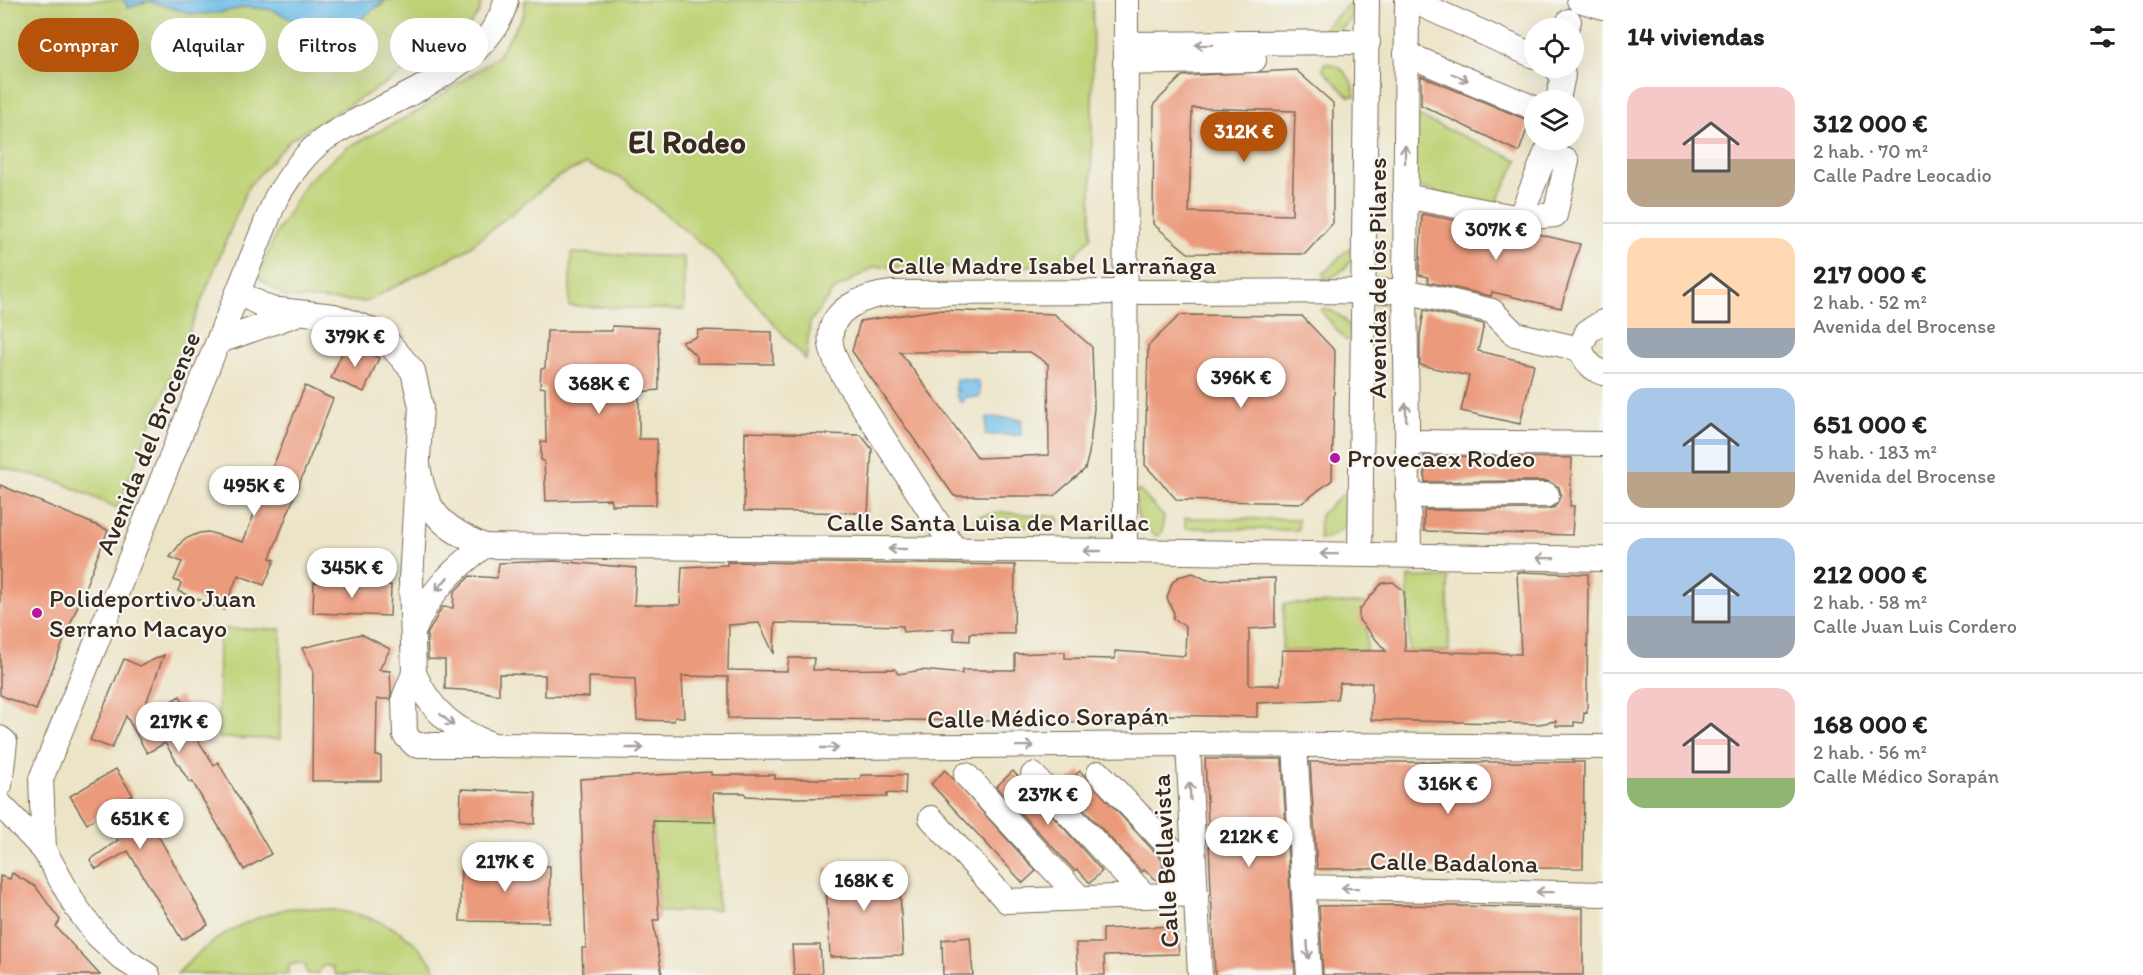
<!DOCTYPE html>
<html lang="es">
<meta charset="utf-8">
<style>
:root{--surface:#fff;--page:#f2f2f2;--text:#222;--muted:#767676;--line:#e0e0e0;--accent:#b45309}
body{margin:0;font-family:Itim,sans-serif;background:var(--page);color:var(--text);height:100vh;display:flex;flex-direction:column;font-size:22px;white-space:nowrap}
*{box-sizing:border-box;margin:0}
p{font-size:20px;color:var(--muted)}
.icon{flex:none;width:33px;height:33px;fill:none;stroke:currentColor;stroke-width:2;stroke-linecap:round;stroke-linejoin:round}
.map{position:relative;flex:1;overflow:hidden}
.drawer{display:flex;flex-direction:column;background:var(--surface);width:540px}
.drawer>*{flex:none}
.banner{position:absolute;left:18px;top:18px;width:570px;height:54px;display:flex;gap:12px}
.fabs{position:absolute;left:1524px;top:18px;display:grid;gap:12px}
.fabs a{display:grid;place-items:center;width:60px;height:60px;border-radius:50%;background:var(--surface);box-shadow:0 6px 24px #0002;font-size:30px}
.price{position:absolute;translate:-50% -51px;padding:0 14px;border-radius:21px;background:#fff;color:#222;font-size:20px;line-height:39px;filter:drop-shadow(0 2px 3px #0008)}
.price::after{content:'';position:absolute;left:50%;top:36px;width:18px;height:14px;margin-left:-9px;background:inherit;clip-path:polygon(0 0,100% 0,50% 100%)}
.price.current{background:var(--accent);color:#fff}
ul{padding:0;list-style:none}
li{display:flex;align-items:center;gap:18px;height:150px;padding:0 24px}
li+li{border-top:2px solid var(--line)}
li span{display:grid;place-items:center;flex:none;width:168px;height:120px;border-radius:18px;color:#555}
li>.icon{margin-inline-start:auto}
span .icon{width:72px;height:72px;fill:#fffc;stroke-width:1}
li b{font-size:26px}
h2{display:flex;justify-content:space-between;align-items:center;height:72px;padding:0 24px;font-size:26px}
.tag{padding:0 21px;border-radius:27px;background:var(--surface);box-shadow:0 6px 24px #0002;font-size:21px;line-height:54px}
.tag.current{background:var(--accent);color:#fff}
main{display:flex;flex:1;min-height:0}
.map>svg:first-child{display:block}
.green{fill:#bfd377;stroke:#7d7e4a;stroke-width:1.5}
.water{fill:#6dbee9;stroke:#547484;stroke-width:1.5}
.building{fill:#ec9a7b;fill-rule:evenodd}
.lines{fill:none;stroke-linecap:round;stroke-linejoin:round}
.street-casing{stroke:#796b59;stroke-width:26}
.street{stroke:#fff;stroke-width:24}
.oneway{stroke:#a79f9a}
.poi-dot{fill:#b5179e;stroke:#f6f6f2;stroke-width:2}
.labels{text-anchor:middle;dominant-baseline:central;stroke-width:4.5;stroke-linejoin:round;paint-order:stroke}
.street-label{font-size:26px;fill:#3b2a1e;stroke:#f6f6f2}
.poi-label{font-size:26px;fill:#3b2a1e;stroke:#f6f6f2;text-anchor:start}
.district-label{font-size:32px;font-weight:bold;fill:#3b2a1e;stroke:#f6f6f2}
</style>
<main>
<div class="map">
<svg width="1603" height="975" viewBox="0 0 1603 975">
<rect width="100%" height="100%" fill="#f6f6f2"/>
<filter id="ink" filterUnits="userSpaceOnUse"><feTurbulence type="fractalNoise" baseFrequency=".0167" numOctaves="2"/><feDisplacementMap in="SourceGraphic" scale="12" xChannelSelector="R" yChannelSelector="G"/><feConvolveMatrix kernelMatrix="1 2 1 2 8 2 1 2 1" color-interpolation-filters="sRGB"/></filter>
<filter id="wash" filterUnits="userSpaceOnUse"><feTurbulence type="fractalNoise" baseFrequency=".008" numOctaves="4" result="noise"/><feDisplacementMap in="SourceGraphic" scale="24" xChannelSelector="R" yChannelSelector="G"/><feGaussianBlur stdDeviation="1.35" result="paint"/><feColorMatrix in="noise" values="0 0 0 0 0 0 0 0 0 0 0 0 0 0 0 0 0 1.4 0 .05"/><feComposite in="paint" operator="in"/></filter>
<g filter="url(#wash)">
<rect width="100%" height="100%" fill="#ece4c6"/>
<g class="green">
<polygon points="0,0 124,0 128,8 148,1 193,14 220,13 246,7 273,10 307,27 381,6 385,0 482,0 479,13 464,33 427,59 291,139 248,187 117,508 60,482 0,467"/>
<polygon points="525,0 1093,0 1091,237 1066,266 874,267 833,291 810,322 806,360 711,252 623,179 586,164 559,176 463,252 365,302 285,297 258,277 276,234 307,181 348,147 418,111 497,57 524,14"/>
<path d="M1350 3 1356 8C1350 24 1341 31 1325 36L1323 29Z"/>
<path d="M1324 63C1343 64 1353 79 1355 96H1348L1323 70Z"/>
<polygon points="1417,116 1518,160 1494,207 1414,186"/>
<path d="M1349 248 1354 251C1350 268 1340 273 1326 280L1323 274Z"/>
<polygon points="571,253 684,257 684,310 569,306"/>
<path d="M1323 308C1340 313 1351 322 1352 339L1346 341 1321 311Z"/>
<path d="M1135 491H1140L1164 517 1162 532 1158 536C1137 528 1135 511 1135 491Z"/>
<path d="M1350 494C1350 520 1347 535 1319 539L1320 515 1342 495Z"/>
<polygon points="999,512 1058,517 1058,525 975,527 975,517"/>
<polygon points="1185,518 1298,519 1298,530 1185,528"/>
<polygon points="1408,577 1448,578 1449,651 1409,651"/>
<polygon points="1366,603 1367,650 1282,650 1284,604"/>
<polygon points="219,629 281,629 280,739 218,738"/>
<polygon points="653,821 715,822 718,910 659,912"/>
<path d="M290 908C346 907 411 918 438 975H336L332 967 323 965 317 974H307L305 965 299 963 289 965 288 975 177 974C211 938 241 920 290 908Z"/>
</g>
<g class="water">
<polygon points="124,0 385,0 357,22 332,30 307,27 273,10 246,7 220,13 193,14 148,1 128,8"/>
<polygon points="956,379 979,381 980,397 967,397 961,403 956,395 959,391 955,391"/>
<polygon points="987,417 1022,419 1021,435 985,435"/>
</g>
<g id="blocks">
<g class="building">
<path d="M1296 70 1333 103V223L1305 254 1188 253 1153 224 1154 104 1182 76ZM1192 108 1295 111 1292 215 1189 212Z"/>
<polygon points="1421,76 1530,121 1519,152 1421,105"/>
<polygon points="1422,214 1517,232 1529,232 1580,244 1561,308 1492,292 1491,296 1428,282 1428,277 1419,275"/>
<path d="M937 310 1054 314 1092 347 1094 408 1089 453 1085 469 1054 496H954L852 351 860 321ZM900 352H1030L1048 364 1049 455 978 458Z"/>
<polygon points="1424,310 1484,324 1478,351 1534,364 1520,424 1461,411 1469,376 1420,365 1420,335"/>
<polygon points="1180,315 1302,316 1335,351 1332,480 1302,503 1177,500 1145,465 1148,346"/>
<polygon points="612,326 658,328 659,390 639,392 639,439 657,439 656,505 611,505 611,499 546,501 544,461 541,460 541,441 546,443 545,388 540,387 541,369 545,368 547,331 612,331"/>
<polygon points="698,330 772,332 773,364 697,363 697,357 682,342 697,337"/>
<polygon points="346,344 379,358 364,392 331,378"/>
<polygon points="305,386 333,399 270,558 275,560 264,585 238,575 224,610 178,591 181,583 174,580 182,562 170,557 183,540 199,533 208,532 243,542"/>
<polygon points="745,432 861,435 872,449 868,513 744,511"/>
<polygon points="1424,456 1572,458 1570,506 1574,506 1572,535 1424,531 1424,510 1547,509 1555,507 1561,495 1559,487 1547,481 1425,482"/>
<polygon points="0,485 108,530 36,710 0,695"/>
<polygon points="555,561 636,568 634,605 680,605 682,567 727,565 727,562 1015,565 1014,634 970,633 970,641 954,640 954,628 903,632 903,626 775,623 774,654 759,623 729,625 728,670 787,671 789,658 814,658 813,670 895,669 898,674 922,670 962,674 962,670 1015,670 1015,654 1065,652 1065,658 1115,659 1115,651 1185,656 1186,627 1173,619 1174,613 1167,598 1172,583 1178,577 1193,573 1207,580 1275,578 1275,627 1249,629 1249,685 1280,685 1282,650 1386,651 1359,620 1359,610 1382,583 1393,582 1404,591 1405,651 1521,654 1517,572 1588,574 1587,713 1584,712 1583,723 1574,722 1574,726 1556,726 1556,721 1539,724 1371,720 1372,683 1340,683 1337,699 1257,703 1257,717 1164,715 1163,723 728,718 728,677 682,676 684,717 675,717 674,721 637,720 635,679 589,677 589,697 545,696 545,675 499,674 499,695 480,691 445,689 445,660 428,659 427,635 442,607 453,608 454,592 470,576 497,578 499,563"/>
<polygon points="314,582 391,585 390,616 313,613"/>
<polygon points="361,634 390,649 379,670 390,671 391,693 390,699 377,699 376,756 381,756 381,781 312,781 313,669 302,648"/>
<polygon points="164,655 140,719 180,696 196,724 190,728 214,765 218,762 271,854 244,870 192,781 190,783 165,743 147,753 126,716 112,748 90,740 124,659 140,666"/>
<polygon points="1205,759 1282,759 1295,975 1215,975"/>
<polygon points="1310,762 1584,762 1583,868 1317,869"/>
<polygon points="116,769 133,795 124,800 150,834 155,830 208,925 182,940 128,851 96,869 90,860 118,840 103,813 87,824 70,796"/>
<polygon points="945,770 1036,871 1023,883 931,784"/>
<polygon points="1013,771 1102,871 1090,883 1077,869 1075,871 996,787"/>
<polygon points="1080,771 1162,860 1164,876 1158,881 1144,870 1142,872 1076,801 1080,798 1066,784"/>
<polygon points="711,772 711,775 775,775 775,779 860,779 861,775 906,775 905,794 887,793 887,797 790,798 746,796 745,793 713,793 715,822 653,821 659,920 653,920 662,975 583,975 582,948 586,948 580,779"/>
<polygon points="461,789 536,792 535,824 460,821"/>
<polygon points="461,864 550,866 549,922 460,921"/>
<polygon points="899,867 903,955 830,957 825,868"/>
<polygon points="12,873 36,887 60,920 56,927 100,975 0,975 0,876 10,879"/>
<polygon points="1393,905 1583,908 1583,975 1323,975 1319,906"/>
<polygon points="1176,926 1179,954 1104,956 1105,975 1078,975 1076,943 1103,943 1103,929"/>
<polygon points="970,937 973,975 943,975 942,940"/>
<polygon points="792,945 820,945 822,975 794,975"/>
</g>
</g>
</g>
<g filter="url(#ink)">
<use href="#blocks" fill-opacity="0" stroke="#796b59" stroke-width="1.5"/>
<g class="lines">
<defs>
<g id="street">
<polyline points="1407,0 1405,291 1409,555"/>
<polyline points="1411,0 1534,56"/>
<polyline points="1579,0 1603,7"/>
<polyline points="1566,28 1569,21"/>
<polyline points="1125,44 1368,42"/>
<polyline points="1406,54 1534,108"/>
<polyline points="1125,63 1254,60"/>
<polyline points="1556,68 1563,75 1558,100"/>
<polyline points="1405,196 1520,218 1546,153 1567,161 1555,215 1520,218"/>
<polyline points="239,293 270,309 334,316 367,328 386,340 413,371 421,407 411,580 414,673 404,698 405,735 415,745 485,745"/>
<path d="M1603 322 1587 332 1580 349C1585 360 1591 369 1603 373"/>
<polyline points="220,341 294,315"/>
<polyline points="1407,442 1603,444"/>
<path d="M418 465C425 512 441 527 484 546L1125 551 1603 559"/>
<polyline points="1407,496 1547,495"/>
<path d="M955 550 848 383C841 371 833 358 831 344 826 309 864 296 892 293L1405 291 1492 311 1515 334 1580 349"/>
<polyline points="1125,551 1126,0"/>
<polyline points="1360,554 1367,0"/>
<path d="M415 628C429 592 454 569 484 546"/>
<path d="M414 673C430 711 455 731 493 745L718 748 1188 744 1603 747"/>
<polyline points="0,738 5,742 0,785"/>
<polyline points="1188,744 1200,975"/>
<polyline points="1295,745 1309,975"/>
<polyline points="1099,773 1176,854 1180,894"/>
<polyline points="966,775 1080,898"/>
<polyline points="1033,775 1145,896"/>
<polyline points="0,804 44,850"/>
<polyline points="931,818 1007,901 1196,894"/>
<polyline points="1304,887 1603,894"/>
<path d="M148 975 123 959 97 935 76 907 44 850 41 779 276 198C290 176 304 153 326 138 381 102 491 71 506 0"/>
</g>
</defs>
<use href="#street" class="street-casing"/>
<use href="#street" class="street"/>
</g>
<defs><path id="oneway-shaft" d="M-6 0H5M1.5-3L5.5 0L1.5 3" fill="none" stroke-width="1.6" stroke-linecap="round" stroke-linejoin="round" transform="scale(1.5)"/></defs>
<g class="oneway">
<use href="#oneway-shaft" transform="translate(1204 45) rotate(179)"/>
<use href="#oneway-shaft" transform="translate(1460 77) rotate(23)"/>
<use href="#oneway-shaft" transform="translate(1405 154) rotate(-90)"/>
<use href="#oneway-shaft" transform="translate(1406 412) rotate(-91)"/>
<use href="#oneway-shaft" transform="translate(897 549) rotate(-180)"/>
<use href="#oneway-shaft" transform="translate(1092 551) rotate(-180)"/>
<use href="#oneway-shaft" transform="translate(1329 554) rotate(-179)"/>
<use href="#oneway-shaft" transform="translate(1545 558) rotate(-179)"/>
<use href="#oneway-shaft" transform="translate(442 584) rotate(130)"/>
<use href="#oneway-shaft" transform="translate(447 720) rotate(41)"/>
<use href="#oneway-shaft" transform="translate(1025 746) rotate(-1)"/>
<use href="#oneway-shaft" transform="translate(635 748)"/>
<use href="#oneway-shaft" transform="translate(830 748)"/>
<use href="#oneway-shaft" transform="translate(1190 791) rotate(-93)"/>
<use href="#oneway-shaft" transform="translate(1350 888) rotate(-179)"/>
<use href="#oneway-shaft" transform="translate(1545 892) rotate(-179)"/>
<use href="#oneway-shaft" transform="translate(1308 950) rotate(86)"/>
</g>
</g>
<g class="poi-dot">
<circle cx="1335" cy="458" r="6"/>
<circle cx="37" cy="613" r="6"/>
</g>
<g class="labels">
<g class="street-label">
<text x="1052" y="265">Calle Madre Isabel Larrañaga</text>
<text transform="translate(1377 278) rotate(-90)">Avenida de los Pilares</text>
<text transform="translate(148 443) rotate(-68)">Avenida del Brocense</text>
<text x="988" y="522">Calle Santa Luisa de Marillac</text>
<text transform="translate(1048 717) rotate(-1)">Calle Médico Sorapán</text>
<text transform="translate(1165 861) rotate(-93)">Calle Bellavista</text>
<text transform="translate(1454 862) rotate(1)">Calle Badalona</text>
</g>
<g class="poi-label">
<text x="1347" y="458">Provecaex Rodeo</text>
<text x="49" y="598">Polideportivo Juan<tspan x="49" dy="30">Serrano Macayo</tspan></text>
</g>
<g class="district-label">
<text x="687" y="142">El Rodeo</text>
</g>
</g>
</svg>
<div class="fabs">
<a><svg class="icon" aria-label="locate" viewBox="0 0 24 24"><circle cx="12" cy="12" r="6"/><path d="M12 2v4M12 18v4M2 12h4M18 12h4"/></svg></a>
<a><svg class="icon" aria-label="layers" viewBox="0 0 24 24"><path d="M12 4l9 5-9 5-9-5zM3 14l9 5 9-5"/></svg></a>
</div>
<b class="price current" style="left:1244px;top:163px">312K €</b>
<b class="price" style="left:1496px;top:261px">307K €</b>
<b class="price" style="left:355px;top:368px">379K €</b>
<b class="price" style="left:1241px;top:409px">396K €</b>
<b class="price" style="left:599px;top:415px">368K €</b>
<b class="price" style="left:254px;top:517px">495K €</b>
<b class="price" style="left:352px;top:599px">345K €</b>
<b class="price" style="left:179px;top:753px">217K €</b>
<b class="price" style="left:1448px;top:815px">316K €</b>
<b class="price" style="left:1048px;top:826px">237K €</b>
<b class="price" style="left:140px;top:850px">651K €</b>
<b class="price" style="left:1249px;top:868px">212K €</b>
<b class="price" style="left:505px;top:893px">217K €</b>
<b class="price" style="left:864px;top:912px">168K €</b>
<div class="banner">
<a class="tag current">Comprar</a>
<a class="tag">Alquilar</a>
<a class="tag">Filtros</a>
<a class="tag">Nuevo</a>
</div>
</div>
<section class="drawer">
<h2>14 viviendas<svg class="icon" aria-label="filters" viewBox="0 0 24 24"><path d="M4 7h16M4 17h16"/><circle cx="9" cy="7" r="2"/><circle cx="15" cy="17" r="2"/></svg></h2>
<ul>
<li><span style="background:linear-gradient(#f6c9c9 60%,#b9a48a 0)"><svg class="icon" aria-label="home" viewBox="0 0 24 24"><path d="M3 11l9-7 9 7M6 9v11h12V9"/></svg></span><div><b>312 000 €</b><p>2 hab. · 70 m²</p><p>Calle Padre Leocadio</p></div></li>
<li><span style="background:linear-gradient(#ffd9b3 75%,#9aa5b1 0)"><svg class="icon" aria-label="home" viewBox="0 0 24 24"><path d="M3 11l9-7 9 7M6 9v11h12V9"/></svg></span><div><b>217 000 €</b><p>2 hab. · 52 m²</p><p>Avenida del Brocense</p></div></li>
<li><span style="background:linear-gradient(#a9c7e8 70%,#b9a48a 0)"><svg class="icon" aria-label="home" viewBox="0 0 24 24"><path d="M3 11l9-7 9 7M6 9v11h12V9"/></svg></span><div><b>651 000 €</b><p>5 hab. · 183 m²</p><p>Avenida del Brocense</p></div></li>
<li><span style="background:linear-gradient(#a9c7e8 65%,#9aa5b1 0)"><svg class="icon" aria-label="home" viewBox="0 0 24 24"><path d="M3 11l9-7 9 7M6 9v11h12V9"/></svg></span><div><b>212 000 €</b><p>2 hab. · 58 m²</p><p>Calle Juan Luis Cordero</p></div></li>
<li><span style="background:linear-gradient(#f6c9c9 75%,#8fb573 0)"><svg class="icon" aria-label="home" viewBox="0 0 24 24"><path d="M3 11l9-7 9 7M6 9v11h12V9"/></svg></span><div><b>168 000 €</b><p>2 hab. · 56 m²</p><p>Calle Médico Sorapán</p></div></li>
</ul>
</section>
</main>
